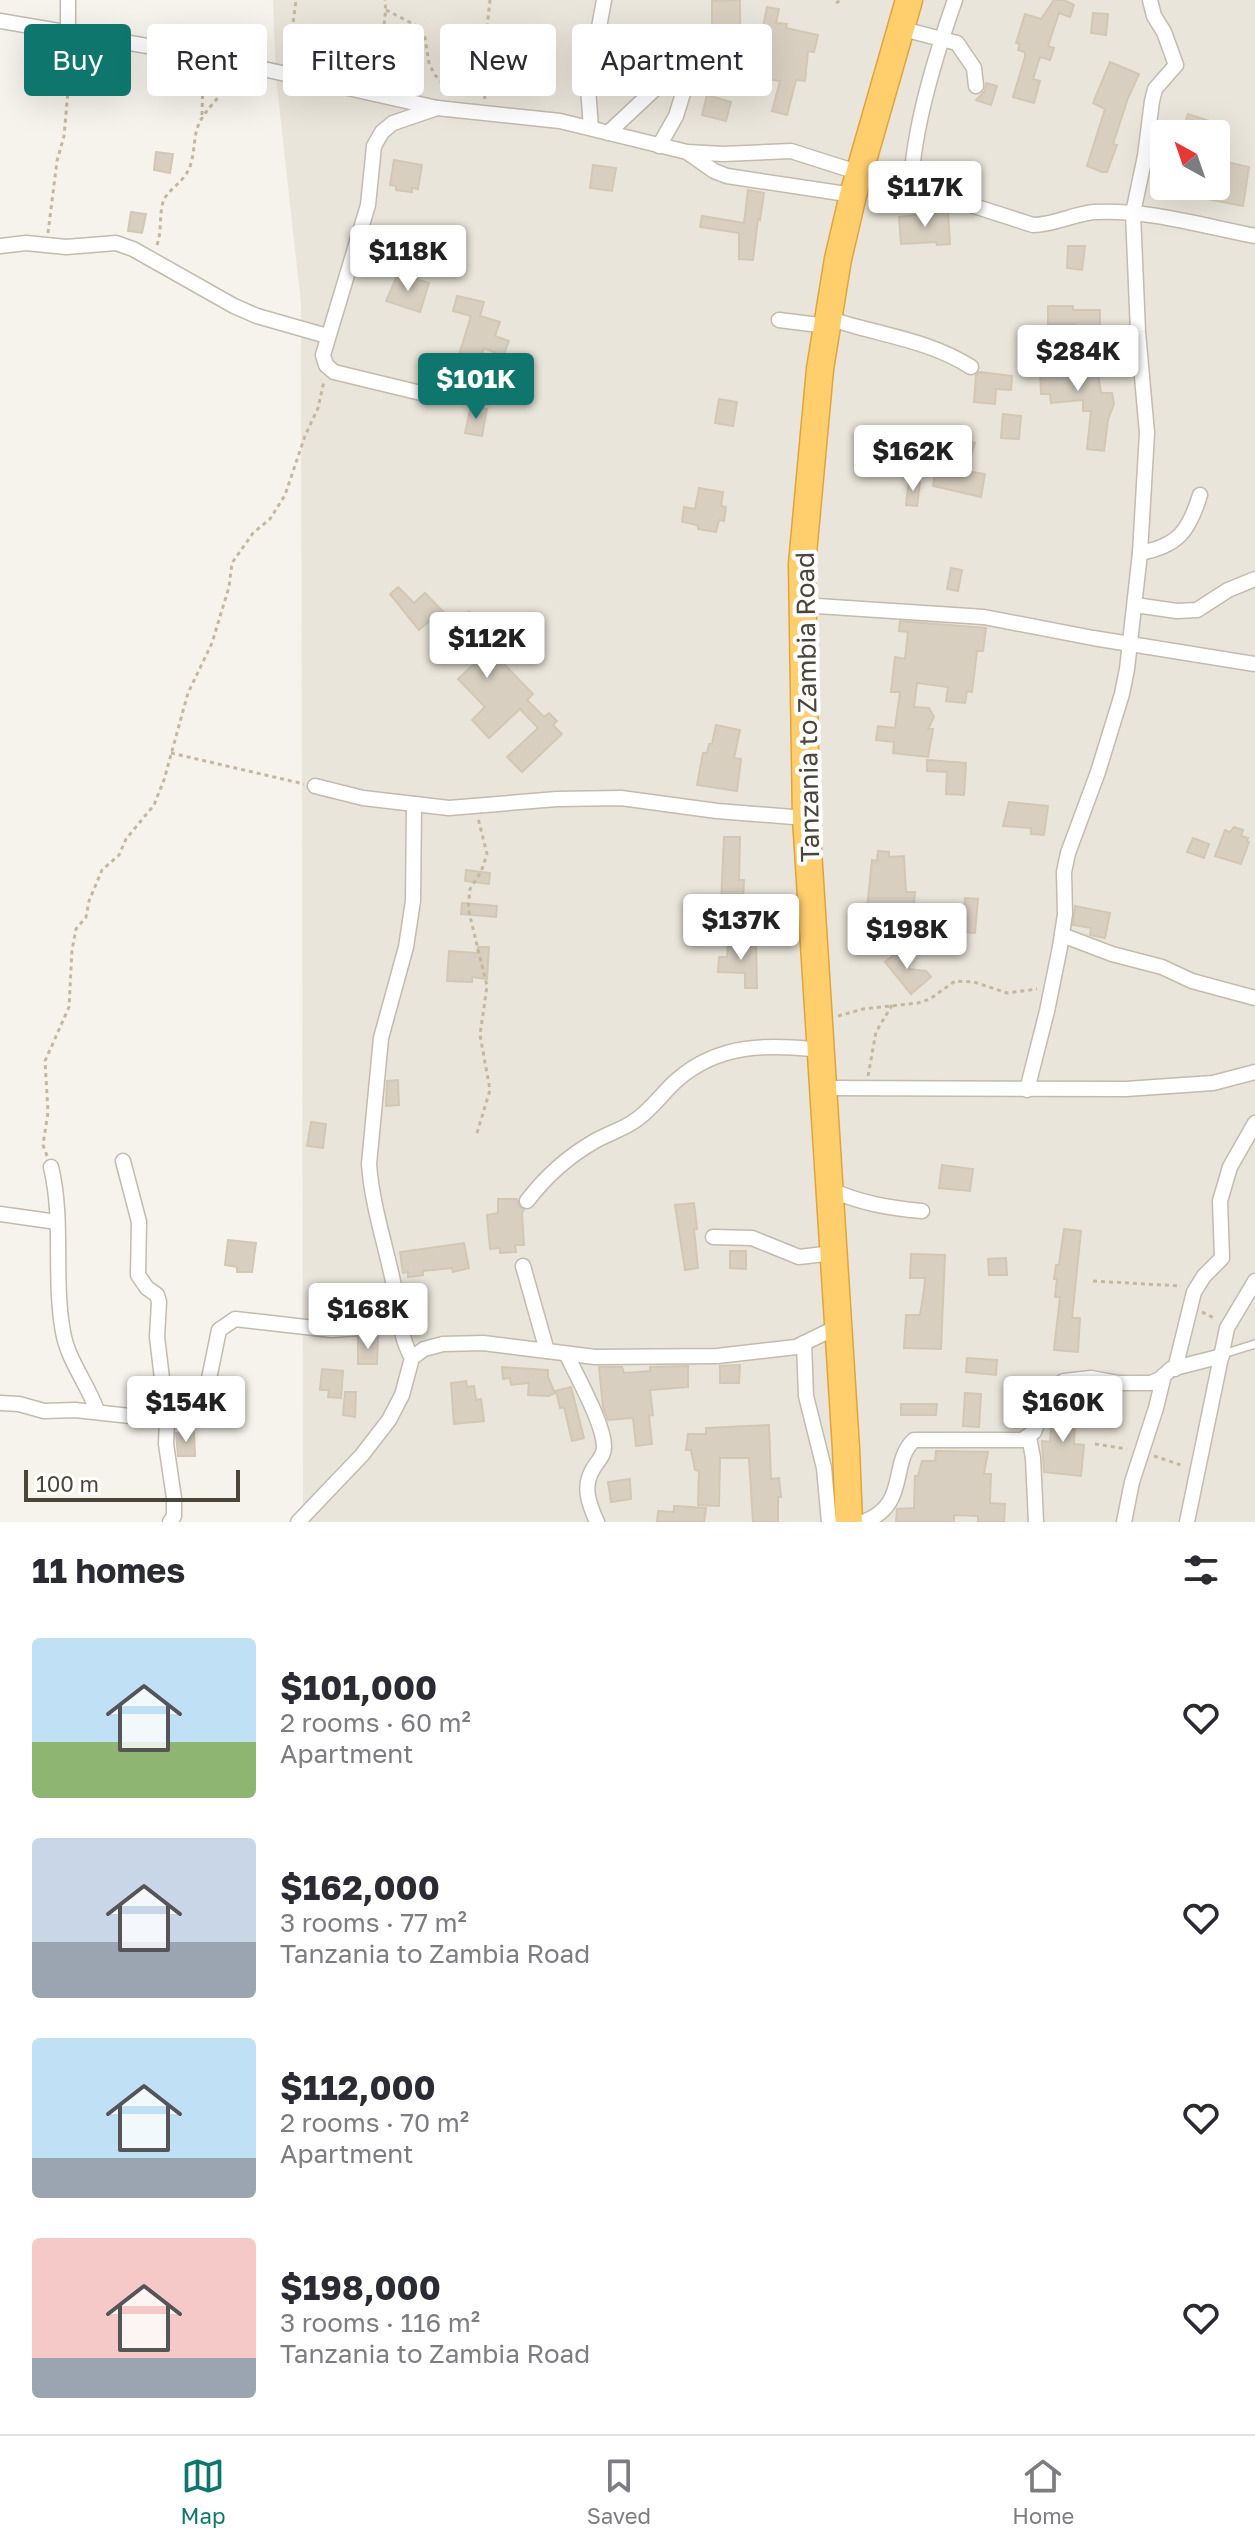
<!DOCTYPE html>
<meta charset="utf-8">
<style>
:root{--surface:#fff;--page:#f7f7f7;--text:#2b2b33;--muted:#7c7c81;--line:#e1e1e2;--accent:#0f766e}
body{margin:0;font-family:"Golos Text",sans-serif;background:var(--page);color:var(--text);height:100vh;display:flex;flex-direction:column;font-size:30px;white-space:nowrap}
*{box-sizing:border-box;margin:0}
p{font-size:26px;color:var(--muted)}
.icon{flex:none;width:44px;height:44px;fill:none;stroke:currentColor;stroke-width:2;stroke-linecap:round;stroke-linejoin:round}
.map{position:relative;height:1522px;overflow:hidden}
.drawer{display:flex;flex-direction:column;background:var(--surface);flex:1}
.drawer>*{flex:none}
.hud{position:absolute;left:24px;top:24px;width:800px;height:72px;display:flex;gap:16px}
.needle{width:52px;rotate:320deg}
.controls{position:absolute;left:1150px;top:120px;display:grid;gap:16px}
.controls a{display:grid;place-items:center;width:80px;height:80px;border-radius:8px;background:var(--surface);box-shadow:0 8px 32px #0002;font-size:40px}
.scale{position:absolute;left:24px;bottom:20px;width:216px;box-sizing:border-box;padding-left:8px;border:4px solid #4b4439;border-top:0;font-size:22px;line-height:28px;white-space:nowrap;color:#4b4439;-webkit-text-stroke:6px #fff;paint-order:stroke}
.price{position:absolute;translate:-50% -68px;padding:0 18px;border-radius:8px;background:#fff;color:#222;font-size:26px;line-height:52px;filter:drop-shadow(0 2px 4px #0008)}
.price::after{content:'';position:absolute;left:50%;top:48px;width:24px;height:18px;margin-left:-12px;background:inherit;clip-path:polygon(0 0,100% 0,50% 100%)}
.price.active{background:var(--accent);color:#fff}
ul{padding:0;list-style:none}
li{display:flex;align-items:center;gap:24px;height:200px;padding:0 32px}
li span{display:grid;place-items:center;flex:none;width:224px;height:160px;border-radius:8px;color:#555}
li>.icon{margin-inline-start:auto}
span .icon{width:96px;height:96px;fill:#fffc;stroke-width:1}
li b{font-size:34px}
h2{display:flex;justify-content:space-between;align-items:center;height:96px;padding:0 32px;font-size:34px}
.tag{padding:0 28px;border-radius:8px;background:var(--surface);box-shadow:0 8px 32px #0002;font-size:28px;line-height:72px}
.tag.active{background:var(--accent);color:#fff}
.menu{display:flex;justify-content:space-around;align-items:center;height:112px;border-top:2px solid var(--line);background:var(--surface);font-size:22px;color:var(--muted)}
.menu a{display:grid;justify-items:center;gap:4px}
.menu .active{color:var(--accent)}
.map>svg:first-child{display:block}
.residential{fill:#eae5da;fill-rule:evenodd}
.building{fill:#d8cfc1;stroke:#d3c7b4;stroke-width:2}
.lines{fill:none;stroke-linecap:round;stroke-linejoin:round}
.lane-casing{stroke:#c2bbae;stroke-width:10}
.street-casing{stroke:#c2bbae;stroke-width:17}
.highway-casing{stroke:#e0a43c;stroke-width:29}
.path{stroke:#c4b79f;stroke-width:3;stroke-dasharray:4 4;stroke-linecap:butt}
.lane{stroke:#fff;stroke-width:7}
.street{stroke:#fff;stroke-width:14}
.highway{stroke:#ffcf6e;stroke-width:26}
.labels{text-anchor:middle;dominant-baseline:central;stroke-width:8;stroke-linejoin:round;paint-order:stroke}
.street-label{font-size:26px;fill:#4b4439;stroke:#fff}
</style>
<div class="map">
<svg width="1255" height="1522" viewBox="0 0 1255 1522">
<rect width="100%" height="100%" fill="#f6f3ec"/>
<path class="residential" d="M273 0H1255V1522H303L301 304 276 77ZM1164 134H1216V186H1164Z"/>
<g class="building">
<polygon points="740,0 740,7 741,71 723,68 730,31 717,31 717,25 712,25 712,1"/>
<polygon points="1054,0 1064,0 1074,5 1070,17 1059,13 1048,46 1054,48 1050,60 1040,57 1033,79 1040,81 1034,103 1013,97 1025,57 1025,52 1018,50 1020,44 1016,43 1025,14 1041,19"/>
<polygon points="767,7 779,9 776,23 787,24 786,28 818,35 814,52 808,51 805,81 796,80 787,115 772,111 780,81 755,77 754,73"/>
<polygon points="1093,13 1108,14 1106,35 1091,33"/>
<polygon points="1110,62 1139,74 1128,98 1113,144 1117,145 1107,172 1102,172 1087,166 1105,109 1093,103"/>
<polygon points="986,83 997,86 991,105 976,100 985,91"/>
<polygon points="707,95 731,102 726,121 702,115"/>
<polygon points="1188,114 1218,124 1215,134 1189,134 1190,131 1183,129"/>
<polygon points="156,152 173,154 170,173 154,170"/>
<polygon points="394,160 422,165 418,189 412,188 412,192 396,190 396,186 390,185"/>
<polygon points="1218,160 1249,167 1243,206 1207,199 1210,186 1216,186"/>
<polygon points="593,165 616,168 612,191 590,188"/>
<polygon points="748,190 764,193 760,220 758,219 753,260 739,259 739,233 700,227 702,216 744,223"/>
<polygon points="948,211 950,244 937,245 936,242 901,244 899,217"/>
<polygon points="131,212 146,214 142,233 128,231"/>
<polygon points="1068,246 1085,246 1082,270 1067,268"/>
<polygon points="398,274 429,283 420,312 386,301"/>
<polygon points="457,296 484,302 480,316 500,322 495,336 509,341 503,356 484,348 479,365 458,358 471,316 453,311"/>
<polygon points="1048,306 1073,306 1073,310 1100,310 1100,345 1075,346 1075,324 1048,324"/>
<polygon points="1071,346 1071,371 1097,367 1101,393 1112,393 1114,404 1108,420 1104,451 1087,449 1091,411 1083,411 1083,400 1051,403 1050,394 1041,394 1040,368 1051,367 1050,347"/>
<polygon points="979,372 1012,376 1011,390 996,389 995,404 974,402 976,375"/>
<polygon points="719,399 737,402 733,426 715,423"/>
<polygon points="471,406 487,409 482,436 465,433"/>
<polygon points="1003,414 1021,416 1019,439 1001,438"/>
<polygon points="963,440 975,443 966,471 985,474 981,497 933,486 940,443 961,446"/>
<polygon points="909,480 920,482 917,506 906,505"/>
<polygon points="699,488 723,492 721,506 726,507 724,521 719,520 716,532 698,529 698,526 693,524 682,522 684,507 695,509"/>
<polygon points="951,568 962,570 958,591 947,589"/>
<polygon points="398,587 414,603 425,593 456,625 469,612 484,628 476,635 533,694 527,700 544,717 549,713 557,721 553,725 562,734 522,772 507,757 538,728 520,709 489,738 472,720 485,707 458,679 475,663 432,619 419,630 390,594"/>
<polygon points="900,621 986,628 983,651 977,651 972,692 967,691 965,703 946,701 948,687 917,683 914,707 929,708 934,717 928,729 933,729 928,757 893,753 894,742 876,740 878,726 895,728 900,692 891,692 895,657 905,659 908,632 899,631"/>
<polygon points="716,725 740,730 734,758 741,759 737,791 697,785 703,753 707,753 709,744 712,744"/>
<polygon points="927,760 966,763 964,795 946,794 947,772 927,771"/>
<polygon points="1009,802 1048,806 1044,835 1031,834 1031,828 1003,826"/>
<polygon points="1234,827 1243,830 1241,836 1248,838 1247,841 1249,842 1241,864 1215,856 1225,830 1230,832"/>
<polygon points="724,837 740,837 739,880 744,880 743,905 721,904"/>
<polygon points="1193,838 1209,844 1204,858 1187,852"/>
<polygon points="878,851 889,852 889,857 904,856 906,892 915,892 913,917 899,916 899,923 866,918 872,860 877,861"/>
<polygon points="466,870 490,873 489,884 465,881"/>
<polygon points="965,898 978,899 975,933 962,932"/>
<polygon points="462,903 497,906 496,917 461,914"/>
<polygon points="1075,906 1110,913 1105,938 1090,935 1091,928 1073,925"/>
<polygon points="728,940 742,941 742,946 756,946 757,988 745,988 745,973 718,972 719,957 727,957"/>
<polygon points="905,946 910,952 909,969 926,971 931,977 911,994 885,962"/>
<polygon points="478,947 489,947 487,979 472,977 472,982 447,981 449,951 477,953"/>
<polygon points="398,1080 399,1105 386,1106 387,1081"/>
<polygon points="311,1122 326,1124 323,1148 307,1146"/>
<polygon points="942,1165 973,1169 970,1191 939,1188"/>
<polygon points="498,1199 517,1199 518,1205 524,1210 522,1212 524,1245 515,1245 516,1252 500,1253 500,1248 490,1249 487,1215 498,1213"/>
<polygon points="694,1203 697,1229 694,1229 698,1268 685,1270 675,1205"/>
<polygon points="1064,1229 1081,1231 1072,1318 1080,1318 1078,1352 1054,1350 1060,1297 1055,1297 1057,1279 1054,1279 1056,1265 1059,1265"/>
<polygon points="228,1240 256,1243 252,1272 237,1272 237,1267 225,1265"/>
<polygon points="464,1243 469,1268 453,1272 452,1268 423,1271 423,1275 408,1277 408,1272 403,1273 400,1252"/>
<polygon points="730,1251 746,1251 746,1269 730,1268"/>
<polygon points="911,1254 945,1255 941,1349 904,1348 906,1315 920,1315 924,1290 925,1278 910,1278"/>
<polygon points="1006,1258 1007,1275 989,1275 988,1259"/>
<polygon points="378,1337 377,1364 358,1364 358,1338"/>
<polygon points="967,1358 997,1360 996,1375 966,1372"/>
<polygon points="740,1365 739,1383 720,1383 720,1366"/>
<polygon points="688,1366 688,1387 650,1390 653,1415 649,1416 652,1444 636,1446 633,1418 608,1420 603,1407 599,1367 622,1367 624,1373 650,1371 650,1367"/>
<polygon points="502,1367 548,1370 548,1377 555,1393 549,1396 528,1395 529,1383 511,1385 510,1378 503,1379"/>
<polygon points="322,1369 343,1371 341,1398 328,1397 329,1390 320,1390"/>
<polygon points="466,1381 467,1387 474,1386 476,1400 481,1399 484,1421 454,1424 451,1383"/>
<polygon points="571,1387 584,1438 572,1441 564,1407 560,1408 556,1391"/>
<polygon points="345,1392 356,1392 355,1417 343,1415"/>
<polygon points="965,1393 981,1394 979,1427 963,1426"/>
<polygon points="901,1404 937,1404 936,1415 901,1415"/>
<polygon points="1055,1404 1076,1405 1074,1444 1084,1445 1081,1476 1044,1472 1042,1441 1050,1442 1052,1412"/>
<polygon points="769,1425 771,1479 779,1478 781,1497 778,1497 778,1522 753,1522 749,1458 720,1458 719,1506 698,1505 699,1471 695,1470 691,1450 686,1450 688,1434 706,1434 706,1428"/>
<polygon points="194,1432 195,1456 178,1456 176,1433"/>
<polygon points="936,1451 988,1452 984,1474 991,1474 990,1503 1005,1504 1004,1522 978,1522 978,1516 954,1515 954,1522 896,1522 897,1509 914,1508 915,1476 918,1476 922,1461 935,1461"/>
<polygon points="630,1479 631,1499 611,1502 608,1482"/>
<polygon points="674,1506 706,1508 704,1522 657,1522 658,1511 674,1512"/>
</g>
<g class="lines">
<defs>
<polyline id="lane" points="1223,1354 1255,1344"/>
<g id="street">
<polyline points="68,0 68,34"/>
<path d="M0 21 206 56 437 108 560 121 687 152 723 154 791 151 860 173 883 184 949 198 1033 225C1054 225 1073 214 1094 212 1148 209 1203 226 1255 236"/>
<polyline points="903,29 957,43 974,68 976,86"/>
<polyline points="437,108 393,123 382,132 374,146 368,205 323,355 326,365 334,372 425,394 524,396"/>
<polyline points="591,128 588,88 604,0"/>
<polyline points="608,133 657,87 694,71"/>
<polyline points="659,146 676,116 685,87 717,41"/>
<polyline points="687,152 714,171 727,176 853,195"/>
<path d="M911 190C912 133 936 54 955 0"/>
<polyline points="0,246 26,243 66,247 116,243 133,249 234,306 257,316 327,336"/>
<path d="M828 318C877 335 927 339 971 367"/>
<polyline points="779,320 827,326"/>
<path d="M1140 553C1178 546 1189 531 1200 495"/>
<polyline points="802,605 984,617 1093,638 1255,664"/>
<polyline points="1135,605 1177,611 1197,610 1228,590 1255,579"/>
<polyline points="315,786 363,798 449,808 557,799 621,798 717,811 806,818"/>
<polyline points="1062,935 1112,954 1162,967 1192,981 1255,998"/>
<polyline points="824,1088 1126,1089 1213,1083 1255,1072"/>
<polyline points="1027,1090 1047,1011 1060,947 1065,914 1064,872 1068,853 1098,772 1122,694 1127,669 1140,553 1147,433 1138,332 1133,213 1145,156 1152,101 1155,89 1176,65 1164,32 1154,16 1150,0"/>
<polyline points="123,1161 139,1222 138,1275 147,1288 157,1295 159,1302 157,1337 167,1420 166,1444 174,1498 174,1516 170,1522"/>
<path d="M51 1167C64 1221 53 1277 63 1332 68 1361 88 1384 97 1411"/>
<path d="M829 1189C860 1203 888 1208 922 1211"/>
<path d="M527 1201C546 1176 567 1157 595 1141 607 1134 621 1130 633 1122 651 1111 662 1093 677 1080 719 1043 769 1044 822 1050"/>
<polyline points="0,1214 57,1222"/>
<polyline points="713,1237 752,1238 799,1257 833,1253"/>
<polyline points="523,1266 547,1351"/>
<polyline points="804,1343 806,1396 824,1468 829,1522"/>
<path d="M567 1355C577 1377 604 1424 604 1447 604 1457 597 1461 593 1469 582 1487 589 1504 597 1522"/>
<path d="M412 1358C399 1336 399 1310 394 1286 386 1246 372 1206 369 1164L381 1038 406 947 413 901 414 804"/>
<polyline points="1175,1369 1194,1292 1204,1276 1222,1258 1220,1201 1230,1167 1255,1123"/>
<polyline points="0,1403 19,1404 44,1411 75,1410 167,1420 193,1420 203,1408 219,1330 235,1319 332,1330 401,1325"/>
<polyline points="1029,1437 1033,1458 1036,1522"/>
<polyline points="298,1522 362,1455 389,1420 402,1395 412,1358 424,1349 443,1344 483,1343 595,1357 717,1356 796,1347 837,1327"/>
<path d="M863 1522C910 1505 889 1463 914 1440H1022L1034 1432 1050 1390 1064 1381 1091 1378 1118 1383H1151L1160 1379 1171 1369 1222 1356"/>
<polyline points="1124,1522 1132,1482 1156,1408 1164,1375"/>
<polyline points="1187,1522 1227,1328 1255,1281"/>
</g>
<polyline id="highway" points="849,1522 846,1449 806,818 802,564 820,369 838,259 853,195 909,0"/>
</defs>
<use href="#lane" class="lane-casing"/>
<use href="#street" class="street-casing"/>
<use href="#highway" class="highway-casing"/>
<g class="path">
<polyline points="836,3 841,0"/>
<polyline points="386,10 419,27 425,38 429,63 434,74 455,96"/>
<polyline points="292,62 293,23 296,0"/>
<path d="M381 80C374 53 388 27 385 0"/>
<polyline points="485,99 482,73 490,0"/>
<polyline points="202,115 203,71"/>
<polyline points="48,233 57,161 64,136 72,46"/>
<path d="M157 245C162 231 159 216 163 202 167 190 182 184 189 169 195 155 193 140 198 126 205 108 223 97 232 75"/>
<polyline points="171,753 304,784"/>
<polyline points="838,1016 863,1009 918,1003 930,999 955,981 974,982 1007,993 1037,989"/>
<polyline points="868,1076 876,1032 892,1005"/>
<polyline points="477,1133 490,1090 480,1035 487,986 468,908 470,889 481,872 487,854 478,818"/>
<polyline points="47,1156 43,1145 48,1112 45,1061 69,1007 72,950 76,929 86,917 89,901 102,870 119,855 126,839 154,805 164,780 188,693 212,643 229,587 232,563 253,533 270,519 285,495 305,436 318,408 324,381"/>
<polyline points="1093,1281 1181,1286"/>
<polyline points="1202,1312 1216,1319"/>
<polyline points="1095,1444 1127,1449"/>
<polyline points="1154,1456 1184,1466"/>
</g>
<use href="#lane" class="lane"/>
<use href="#street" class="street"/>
<use href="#highway" class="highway"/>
</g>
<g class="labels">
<g class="street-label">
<text transform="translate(807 707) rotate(-91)">Tanzania to Zambia Road</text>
</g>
</g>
</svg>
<div class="controls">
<a><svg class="needle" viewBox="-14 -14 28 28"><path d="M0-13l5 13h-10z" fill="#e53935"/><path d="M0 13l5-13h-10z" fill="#7c7c81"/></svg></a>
</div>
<div class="scale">100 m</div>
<b class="price" style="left:925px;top:229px">$117K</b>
<b class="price" style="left:408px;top:293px">$118K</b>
<b class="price" style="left:1078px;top:393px">$284K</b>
<b class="price active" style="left:476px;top:421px">$101K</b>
<b class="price" style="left:913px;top:493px">$162K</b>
<b class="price" style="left:487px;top:680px">$112K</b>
<b class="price" style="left:741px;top:962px">$137K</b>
<b class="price" style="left:907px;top:971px">$198K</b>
<b class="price" style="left:368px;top:1351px">$168K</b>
<b class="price" style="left:186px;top:1444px">$154K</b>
<b class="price" style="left:1063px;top:1444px">$160K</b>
<div class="hud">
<a class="tag active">Buy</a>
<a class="tag">Rent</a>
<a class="tag">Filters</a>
<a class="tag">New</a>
<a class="tag">Apartment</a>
</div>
</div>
<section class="drawer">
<h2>11 homes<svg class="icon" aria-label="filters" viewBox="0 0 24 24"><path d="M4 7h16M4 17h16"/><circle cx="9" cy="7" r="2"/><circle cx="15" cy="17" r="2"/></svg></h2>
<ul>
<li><span style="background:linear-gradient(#bfe0f5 65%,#8fb573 0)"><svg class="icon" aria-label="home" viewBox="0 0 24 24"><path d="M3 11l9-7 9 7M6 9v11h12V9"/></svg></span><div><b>$101,000</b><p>2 rooms · 60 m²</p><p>Apartment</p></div><svg class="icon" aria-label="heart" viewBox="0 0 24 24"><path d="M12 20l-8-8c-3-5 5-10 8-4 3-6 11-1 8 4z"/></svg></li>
<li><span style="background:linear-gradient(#c9d6e8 65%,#9aa5b1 0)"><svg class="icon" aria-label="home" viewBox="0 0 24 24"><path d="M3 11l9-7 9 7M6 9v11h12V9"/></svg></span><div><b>$162,000</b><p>3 rooms · 77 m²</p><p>Tanzania to Zambia Road</p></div><svg class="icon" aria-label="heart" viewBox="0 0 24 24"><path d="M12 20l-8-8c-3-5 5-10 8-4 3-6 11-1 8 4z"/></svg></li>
<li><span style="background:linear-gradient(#bfe0f5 75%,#9aa5b1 0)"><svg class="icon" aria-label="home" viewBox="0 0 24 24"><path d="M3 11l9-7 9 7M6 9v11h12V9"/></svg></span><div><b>$112,000</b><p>2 rooms · 70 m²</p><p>Apartment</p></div><svg class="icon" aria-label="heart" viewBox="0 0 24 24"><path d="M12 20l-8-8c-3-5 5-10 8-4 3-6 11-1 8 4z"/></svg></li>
<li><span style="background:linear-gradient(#f6c9c9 75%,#9aa5b1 0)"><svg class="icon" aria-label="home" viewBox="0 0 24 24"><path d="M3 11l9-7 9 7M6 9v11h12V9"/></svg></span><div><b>$198,000</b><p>3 rooms · 116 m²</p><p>Tanzania to Zambia Road</p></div><svg class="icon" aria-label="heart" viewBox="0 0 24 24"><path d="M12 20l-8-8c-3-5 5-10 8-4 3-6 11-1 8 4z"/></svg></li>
</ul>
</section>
<nav class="menu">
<a class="active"><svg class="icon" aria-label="map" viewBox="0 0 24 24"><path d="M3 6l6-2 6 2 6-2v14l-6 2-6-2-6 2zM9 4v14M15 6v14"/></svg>Map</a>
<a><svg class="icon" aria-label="saved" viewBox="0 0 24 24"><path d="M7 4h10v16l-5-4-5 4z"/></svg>Saved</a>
<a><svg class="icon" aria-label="home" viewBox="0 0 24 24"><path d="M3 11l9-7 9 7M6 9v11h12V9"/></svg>Home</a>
</nav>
